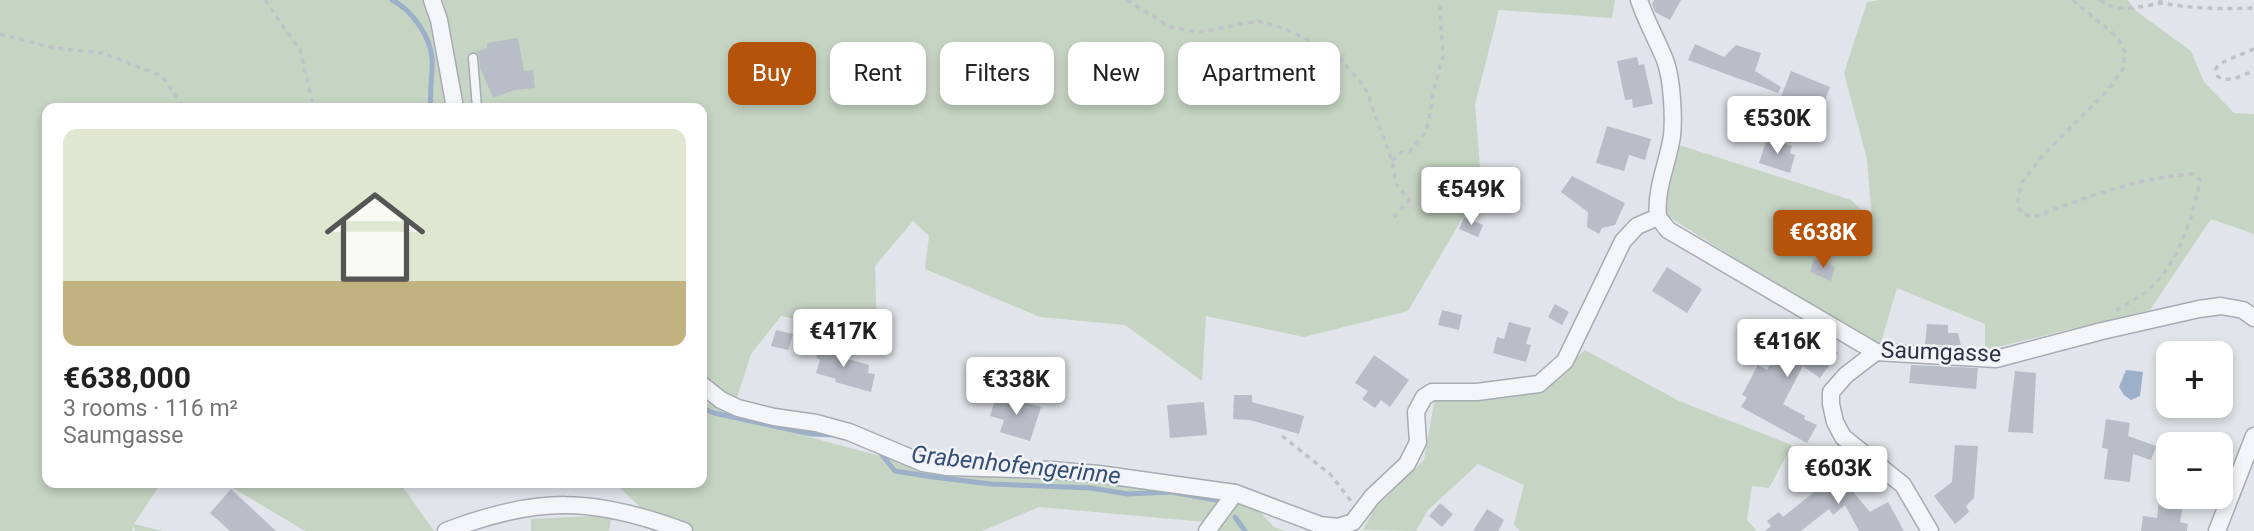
<!DOCTYPE html>
<meta charset="utf-8">
<style>
:root{--surface:#fff;--page:#f2f2f2;--text:#202124;--muted:#757577;--line:#e0e0e0;--accent:#b45309}
body{margin:0;font-family:Roboto,sans-serif;background:var(--page);color:var(--text);height:100vh;display:flex;flex-direction:column;font-size:26px;white-space:nowrap}
*{box-sizing:border-box;margin:0}
p{font-size:23px;color:var(--muted)}
.icon{flex:none;width:38px;height:38px;fill:none;stroke:currentColor;stroke-width:2;stroke-linecap:round;stroke-linejoin:round}
.map{position:relative;flex:1;overflow:hidden}
.sheet{position:absolute;left:42px;top:103px;width:665px;height:385px;display:flex;flex-direction:column;background:var(--surface);border-radius:14px;box-shadow:0 4px 10px #0003}
.sheet>*{flex:none}
.guide{position:absolute;left:728px;top:42px;width:665px;height:63px;display:flex;gap:14px}
.buttons{position:absolute;left:2156px;top:341px;display:grid;gap:14px}
.buttons a{display:grid;place-items:center;width:77px;height:77px;border-radius:14px;background:var(--surface);box-shadow:0 4px 10px #0003;font-size:35px}
.price{position:absolute;translate:-50% -60px;padding:0 16px;border-radius:7px;background:#fff;color:#222;font-size:23px;line-height:46px;filter:drop-shadow(0 2px 4px #0008)}
.price::after{content:'';position:absolute;left:50%;top:42px;width:21px;height:16px;margin-left:-10px;background:inherit;clip-path:polygon(0 0,100% 0,50% 100%)}
.price.active{background:var(--accent);color:#fff}
ul{padding:0;list-style:none}
li{display:grid;align-content:center;gap:14px;height:371px;padding:0 21px}
li+li{border-top:2px solid var(--line)}
li span{display:grid;place-items:center;height:217px;border-radius:14px;color:#555}
li>.icon{margin-inline-start:auto}
span .icon{width:126px;height:126px;fill:#fffc;stroke-width:1}
li b{font-size:30px}
.pill{padding:0 24px;border-radius:14px;background:var(--surface);box-shadow:0 4px 10px #0003;font-size:24px;line-height:63px}
.pill.active{background:var(--accent);color:#fff}
.map>svg:first-child{display:block}
.green{fill:#c6d4c3}
.water{fill:#9db0c9}
.lines{fill:none;stroke-linecap:round;stroke-linejoin:round}
.stream{stroke:#9db0c9;stroke-width:5}
.building{fill:#b9bdc7}
.service-casing{stroke:#a6abb4;stroke-width:11}
.minor-casing{stroke:#a6abb4;stroke-width:19}
.path{stroke:#bfc2c9;stroke-width:3.5;stroke-dasharray:5 5;stroke-linecap:butt}
.service{stroke:#f4f5f8;stroke-width:8}
.minor{stroke:#f4f5f8;stroke-width:16}
.labels{text-anchor:middle;dominant-baseline:central;stroke-width:5;stroke-linejoin:round;paint-order:stroke}
.street-label{font-size:23px;fill:#2a3142;stroke:#f1f3f7}
.water-label{font-size:24px;font-style:italic;fill:#344e75;stroke:#f1f3f7}
</style>
<div class="map">
<svg width="2254" height="531" viewBox="0 0 2254 531">
<rect width="100%" height="100%" fill="#e1e4ea"/>
<g class="green">
<polygon points="0,0 1615,0 1612,18 1499,10 1475,105 1483,204 1463,217 1408,311 1304,337 1206,316 1202,381 1125,325 1040,317 925,269 929,236 913,221 875,266 877,336 781,316 751,354 731,416 932,470 1050,470 1235,494 1256,508 1274,527 1285,531 1214,531 1205,522 1039,507 982,531 665,531 615,483 702,483 702,108 47,108 47,483 161,483 134,524 163,531 135,531 134,526 132,531 0,531"/>
<polygon points="1880,0 2128,0 2136,11 2191,51 2204,82 2234,113 2254,114 2254,234 2211,219 2150,310 1985,350 1985,324 1897,288 1879,349 1666,215 1673,143 1851,200 1872,220 1867,159 1844,73 1867,2"/>
<polygon points="1585,350 1679,401 1792,445 1769,488 1752,486 1747,520 1757,531 1520,531 1514,524 1524,485 1478,464 1428,510 1416,531 1363,530 1374,509 1424,460 1435,398 1537,391"/>
<polygon points="221,483 400,483 434,531 305,531 228,485"/>
<polygon points="612,515 609,531 531,531 531,519"/>
</g>
<polygon class="water" points="2126,370 2143,372 2140,396 2131,400 2124,395 2119,387"/>
<g class="lines">
<g class="stream">
<path d="M392 0C412 10 430 36 432 58 433 75 429 91 431 108"/>
<polyline points="702,408 714,413 811,434 836,435"/>
<polyline points="878,450 895,471 933,477 991,484 1091,488 1128,494 1171,492 1216,500"/>
<polyline points="1235,517 1245,531"/>
</g>
</g>
<g class="building">
<polygon points="1654,0 1681,0 1670,20 1655,12 1652,4"/>
<polygon points="518,38 524,71 533,70 535,88 514,90 493,98 480,67 479,55 476,52 487,48 487,43"/>
<polygon points="1695,44 1724,57 1736,45 1761,53 1755,71 1781,87 1778,93 1688,60"/>
<polygon points="1637,57 1639,65 1644,64 1653,104 1633,108 1632,99 1625,100 1617,61"/>
<polygon points="1791,71 1830,87 1820,113 1781,97"/>
<polygon points="1607,126 1651,139 1645,160 1629,155 1624,171 1596,163"/>
<polygon points="1767,138 1792,146 1790,153 1795,155 1790,173 1759,163"/>
<polygon points="1572,176 1625,203 1615,225 1602,228 1599,234 1587,227 1588,212 1561,192"/>
<polygon points="1464,217 1483,225 1478,237 1459,229"/>
<polygon points="1814,259 1835,267 1831,281 1810,272"/>
<polygon points="1667,267 1702,289 1687,313 1652,291"/>
<polygon points="1555,304 1569,312 1562,325 1548,317"/>
<polygon points="1442,310 1462,315 1459,330 1438,325"/>
<polygon points="1509,322 1531,328 1526,344 1531,345 1526,362 1493,353 1497,337 1504,339"/>
<polygon points="1782,322 1792,329 1796,324 1838,353 1820,378 1803,366 1783,404 1805,416 1804,419 1817,425 1807,443 1741,407 1747,397 1742,395 1758,365 1767,370 1779,349 1768,341"/>
<polygon points="1927,324 1948,325 1948,333 1958,333 1961,346 1925,344"/>
<polygon points="776,330 793,334 788,350 771,346"/>
<polygon points="814,340 833,345 831,354 869,365 868,373 875,374 871,392 835,382 836,379 816,373 820,360 817,358"/>
<polygon points="1374,355 1409,380 1390,407 1381,400 1375,408 1362,399 1368,391 1355,383"/>
<polygon points="1911,365 1978,368 1976,389 1909,383"/>
<polygon points="2015,371 2036,373 2033,433 2008,432"/>
<polygon points="997,394 1041,407 1030,441 1000,432 1004,420 990,416"/>
<polygon points="1234,395 1252,395 1252,402 1304,416 1299,434 1250,420 1233,419"/>
<polygon points="1204,402 1207,435 1170,438 1167,405"/>
<polygon points="2106,419 2130,423 2128,436 2156,446 2151,460 2133,454 2130,482 2104,479 2108,449 2102,448"/>
<polygon points="1955,445 1978,446 1974,498 1966,506 1969,512 1955,524 1934,496 1952,482"/>
<polygon points="1854,460 1870,480 1854,493 1870,512 1888,502 1904,531 1859,531 1845,505 1833,515 1829,509 1801,531 1765,531 1771,526 1767,521 1779,512 1783,517"/>
<polygon points="231,489 276,531 230,531 210,513"/>
<polygon points="2159,501 2183,505 2180,522 2188,524 2187,531 2141,531 2143,516 2157,518"/>
<polygon points="1440,503 1453,514 1442,527 1429,516"/>
<polygon points="1487,509 1504,520 1498,531 1473,531"/>
</g>
<g class="lines">
<defs>
<polyline id="service" points="473,58 477,108"/>
<g id="minor">
<polyline points="432,0 439,20 455,108"/>
<path d="M1639 0C1646 21 1657 40 1665 60 1672 78 1674 117 1672 136 1668 163 1655 189 1658 217"/>
<polyline points="1658,217 1668,230 1876,352 1996,359 2102,331 2199,309 2221,306 2243,310 2254,318"/>
<polyline points="1876,352 1846,375 1831,392 1831,404 1835,422 1843,437 1903,485 1930,531"/>
<polyline points="702,385 721,400 738,408 774,417 816,423 849,432 923,463 947,467 1050,470 1098,474 1235,493 1320,525 1338,527 1353,522 1372,497 1407,464 1418,442 1416,412 1424,397 1432,392 1477,392 1539,384 1565,361 1623,241 1637,226 1658,217"/>
<path d="M446 531C537 496 593 497 684 531"/>
<polyline points="1207,531 1235,493"/>
<polyline points="2217,531 2254,436"/>
</g>
</defs>
<use href="#service" class="service-casing"/>
<use href="#minor" class="minor-casing"/>
<g class="path">
<polyline points="265,0 300,50 314,108"/>
<polyline points="1127,0 1170,27 1200,32 1258,21 1288,30 1336,54 1365,87 1392,161 1396,184 1409,200 1394,217"/>
<path d="M2073 0 2117 37 2125 52 2123 69 2107 91 2044 154 2022 182 2017 205 2022 213 2034 217C2085 198 2138 177 2193 174L2200 180C2192 220 2179 263 2147 291 2137 299 2125 305 2114 311"/>
<path d="M2100 0C2117 14 2142 6 2162 3"/>
<path d="M2159 0 2162 3C2193 9 2222 9 2254 8"/>
<polyline points="0,34 55,48 103,53 162,76 184,108"/>
<path d="M2254 49 2223 62 2216 68 2218 77C2232 83 2241 75 2254 71"/>
<polyline points="1392,161 1402,152 1410,151 1427,130 1434,89 1443,56 1440,11 1442,0"/>
<polyline points="1282,436 1330,474 1351,501"/>
<polyline points="360,483 364,488"/>
</g>
<use href="#service" class="service"/>
<use href="#minor" class="minor"/>
</g>
<g class="labels">
<g class="street-label">
<text transform="translate(1941 352) rotate(2)">Saumgasse</text>
</g>
<g class="water-label">
<text transform="translate(1016 465) rotate(6)">Grabenhofengerinne</text>
</g>
</g>
</svg>
<div class="buttons">
<a>+</a>
<a>−</a>
</div>
<b class="price" style="left:1777px;top:156px">€530K</b>
<b class="price" style="left:1471px;top:227px">€549K</b>
<b class="price active" style="left:1823px;top:270px">€638K</b>
<b class="price" style="left:843px;top:369px">€417K</b>
<b class="price" style="left:1787px;top:379px">€416K</b>
<b class="price" style="left:1016px;top:417px">€338K</b>
<b class="price" style="left:1838px;top:506px">€603K</b>
<div class="guide">
<a class="pill active">Buy</a>
<a class="pill">Rent</a>
<a class="pill">Filters</a>
<a class="pill">New</a>
<a class="pill">Apartment</a>
</div>
<section class="sheet">
<ul>
<li><span style="background:linear-gradient(#dfe7d0 70%,#c2b280 0)"><svg class="icon" aria-label="home" viewBox="0 0 24 24"><path d="M3 11l9-7 9 7M6 9v11h12V9"/></svg></span><div><b>€638,000</b><p>3 rooms · 116 m²</p><p>Saumgasse</p></div></li>
</ul>
</section>
</div>
